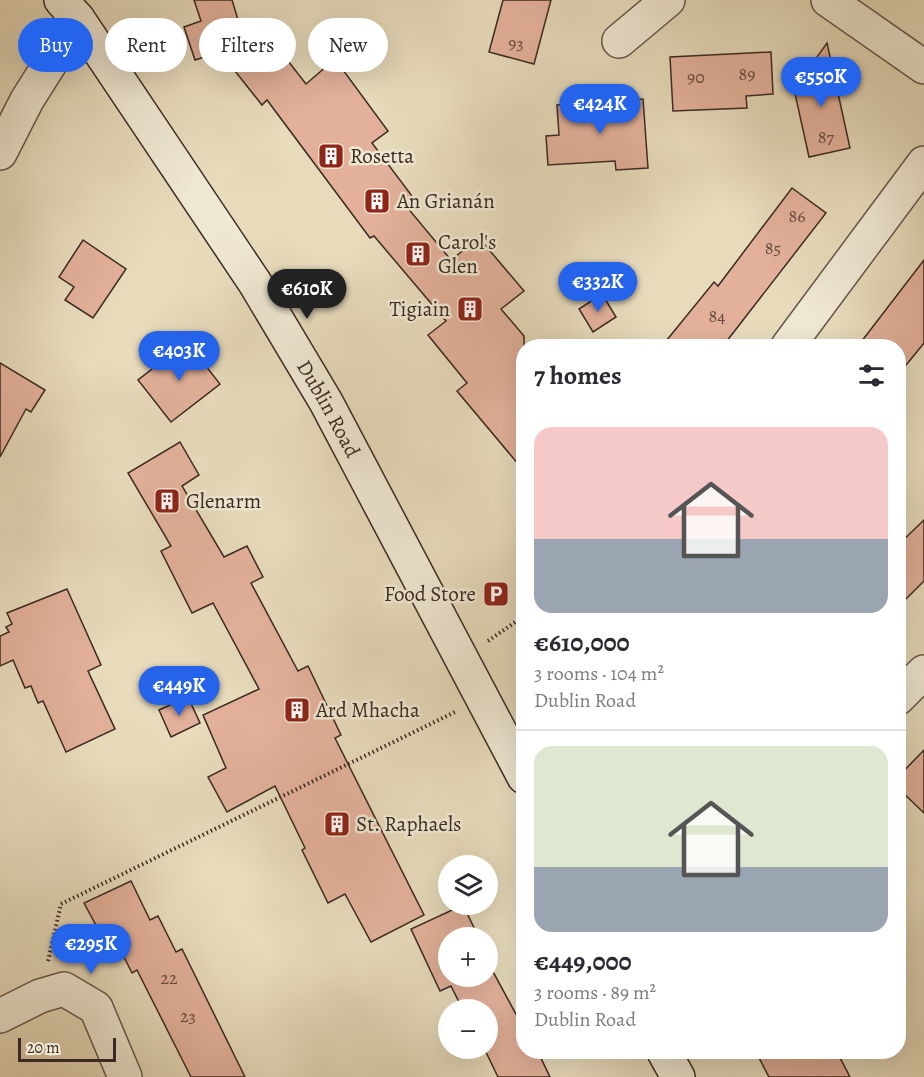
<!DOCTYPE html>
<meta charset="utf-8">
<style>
:root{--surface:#fff;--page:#f7f7f7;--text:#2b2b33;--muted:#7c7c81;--line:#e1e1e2;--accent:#2563eb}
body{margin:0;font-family:Alegreya,serif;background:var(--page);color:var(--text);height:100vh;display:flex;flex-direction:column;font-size:22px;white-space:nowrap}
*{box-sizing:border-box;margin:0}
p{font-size:20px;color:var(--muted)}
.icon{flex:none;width:33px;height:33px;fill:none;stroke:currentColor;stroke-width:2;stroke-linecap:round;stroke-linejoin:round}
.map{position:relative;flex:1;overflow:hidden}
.side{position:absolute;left:516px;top:339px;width:390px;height:720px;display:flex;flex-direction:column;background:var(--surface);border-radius:24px;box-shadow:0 6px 24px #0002}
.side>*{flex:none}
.top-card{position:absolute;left:18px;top:18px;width:408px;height:54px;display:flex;gap:12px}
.fabs{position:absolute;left:438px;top:855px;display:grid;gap:12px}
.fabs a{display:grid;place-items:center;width:60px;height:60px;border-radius:50%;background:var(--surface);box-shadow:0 6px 24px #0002;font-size:30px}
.scale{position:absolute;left:18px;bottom:15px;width:98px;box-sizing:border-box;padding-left:6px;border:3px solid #3b2a21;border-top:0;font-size:16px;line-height:21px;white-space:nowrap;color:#3b2a21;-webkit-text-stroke:4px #efe8d3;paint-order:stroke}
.price{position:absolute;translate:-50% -51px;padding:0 14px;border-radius:21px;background:var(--accent);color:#fff;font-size:20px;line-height:39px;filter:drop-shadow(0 2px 3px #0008)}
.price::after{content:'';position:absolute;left:50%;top:36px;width:18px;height:14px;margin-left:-9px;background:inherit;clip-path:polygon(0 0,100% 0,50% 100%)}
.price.selected{background:#222;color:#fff}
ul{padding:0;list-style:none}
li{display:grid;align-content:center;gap:12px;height:318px;padding:0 18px}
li+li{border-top:2px solid var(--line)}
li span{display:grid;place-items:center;height:186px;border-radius:18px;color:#555}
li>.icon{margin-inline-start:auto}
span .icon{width:108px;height:108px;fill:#fffc;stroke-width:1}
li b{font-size:26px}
h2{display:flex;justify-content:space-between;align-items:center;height:72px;padding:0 18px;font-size:26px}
.pill{padding:0 21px;border-radius:27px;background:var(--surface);box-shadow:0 6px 24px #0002;font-size:21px;line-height:54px}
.pill.selected{background:var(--accent);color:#fff}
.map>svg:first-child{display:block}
.building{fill:#e3b19b;stroke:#3b2a21;stroke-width:1.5}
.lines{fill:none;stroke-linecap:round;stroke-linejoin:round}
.street-casing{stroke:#665648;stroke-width:36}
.secondary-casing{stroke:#3b2a21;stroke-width:36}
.path{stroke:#3b2a21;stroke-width:4;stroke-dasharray:1.5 3;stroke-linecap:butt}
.street{stroke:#efe8d3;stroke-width:33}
.secondary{stroke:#efe8d3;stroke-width:33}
.labels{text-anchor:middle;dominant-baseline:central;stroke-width:5;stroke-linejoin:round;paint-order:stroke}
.number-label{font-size:18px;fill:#654c40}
.poi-label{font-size:21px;fill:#3b2a21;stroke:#efe8d3;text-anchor:start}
.street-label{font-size:21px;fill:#3b2a21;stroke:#efe8d3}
</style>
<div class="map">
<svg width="924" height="1077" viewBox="0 0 924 1077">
<rect width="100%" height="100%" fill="#e7dbbc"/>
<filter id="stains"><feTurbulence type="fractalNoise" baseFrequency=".00333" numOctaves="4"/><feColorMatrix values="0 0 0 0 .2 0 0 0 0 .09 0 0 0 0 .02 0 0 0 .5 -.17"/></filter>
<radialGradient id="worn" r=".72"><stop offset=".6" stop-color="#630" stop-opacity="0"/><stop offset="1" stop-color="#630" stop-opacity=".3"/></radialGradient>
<g class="building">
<polygon points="194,0 232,0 249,56 271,39 306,84 335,59 388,131 372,143 415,200 406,206 451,260 479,238 524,291 501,309 524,336 524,471 457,391 467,383 428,335 446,321 374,236 370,238 267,100 262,105 220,52 195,60 184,27 201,21"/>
<polygon points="503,0 551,0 534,64 489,52"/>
<polygon points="827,43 850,148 809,157 794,89"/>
<polygon points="771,52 773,94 746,96 747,108 673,111 670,57"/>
<polygon points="643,99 648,168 616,170 615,161 548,165 546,136 559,135 557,105"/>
<polygon points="792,188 826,213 723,346 662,346 714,282 718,286"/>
<polygon points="83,240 126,269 93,318 65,300 74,287 59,277"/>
<polygon points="924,260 924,343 898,375 898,346 858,346"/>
<polygon points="602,294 616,317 593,332 579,309"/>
<polygon points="187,342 220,384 171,422 138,380"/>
<polygon points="0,363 45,390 31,412 26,409 0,457"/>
<polygon points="180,442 199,475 182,486 224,557 247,546 263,577 251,583 298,671 308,666 341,735 335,738 424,915 371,942 345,894 328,903 302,850 305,848 275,786 227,812 208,777 226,768 203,715 259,689 213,603 192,613 161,551 171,546 128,473"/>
<polygon points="924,520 924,581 898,607 898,545"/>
<polygon points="67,589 101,665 88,671 115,729 66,752 43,701 38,703 31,686 25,688 13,660 0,666 0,636 9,632 6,627 12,624 7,613"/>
<polygon points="188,697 200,723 171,737 159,710"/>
<polygon points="924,750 924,813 898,788 898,777"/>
<polygon points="131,881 150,920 158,916 176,952 182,949 245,1077 191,1077 137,970 132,973 113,935 104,940 84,903"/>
<polygon points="463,905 479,938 448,938 448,976 488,976 488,956 492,965 490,966 524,1029 524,1052 538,1052 550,1077 498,1077 484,1048 488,1048 488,1010 463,1010 451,986 440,991 411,929"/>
<polygon points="756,1052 837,1052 850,1077 769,1077"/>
</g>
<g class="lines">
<defs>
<g id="street">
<polyline points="828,0 924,67"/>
<polyline points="619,41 668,0"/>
<polyline points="0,153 27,100 78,19"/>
<polyline points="788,346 924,163"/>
<polyline points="898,698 924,672"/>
<polyline points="0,1016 40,996 64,989 96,1008 125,1077"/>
</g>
<g id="secondary">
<path id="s1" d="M61 0 78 19 255 283 326 402 524 777"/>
<polyline points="664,1052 678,1077"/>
</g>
</defs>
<use href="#street" class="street-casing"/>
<use href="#secondary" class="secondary-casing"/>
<g class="path">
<polyline points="488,641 524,616"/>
<polyline points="48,961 61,904 455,712"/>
</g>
<use href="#street" class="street"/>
<use href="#secondary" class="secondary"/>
</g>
<defs>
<symbol id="building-square" viewBox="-11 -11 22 22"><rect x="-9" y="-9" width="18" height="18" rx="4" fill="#8f2418" stroke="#efe8d3"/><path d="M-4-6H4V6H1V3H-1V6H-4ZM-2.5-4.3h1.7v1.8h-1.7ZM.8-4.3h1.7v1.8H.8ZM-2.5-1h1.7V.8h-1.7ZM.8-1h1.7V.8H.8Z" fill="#fff"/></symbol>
<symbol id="parking-square" viewBox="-11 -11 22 22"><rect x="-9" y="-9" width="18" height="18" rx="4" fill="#8f2418" stroke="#efe8d3"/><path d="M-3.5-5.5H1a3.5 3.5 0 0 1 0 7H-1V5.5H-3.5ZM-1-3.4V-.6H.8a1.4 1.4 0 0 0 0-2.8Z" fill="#fff"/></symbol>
</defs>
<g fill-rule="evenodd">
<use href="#building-square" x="316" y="141" width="30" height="30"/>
<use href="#building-square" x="362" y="186" width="30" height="30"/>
<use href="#building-square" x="403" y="239" width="30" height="30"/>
<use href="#building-square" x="455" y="294" width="30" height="30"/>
<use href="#building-square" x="152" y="486" width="30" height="30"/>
<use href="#parking-square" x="481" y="579" width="30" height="30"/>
<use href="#building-square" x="282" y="695" width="30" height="30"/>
<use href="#building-square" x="322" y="809" width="30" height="30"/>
</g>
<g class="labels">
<g class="number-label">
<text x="516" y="43">93</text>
<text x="747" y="74">89</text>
<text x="696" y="77">90</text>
<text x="826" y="137">87</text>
<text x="797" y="216">86</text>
<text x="773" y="248">85</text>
<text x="717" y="316">84</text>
<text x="169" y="978">22</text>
<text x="188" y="1016">23</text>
</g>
<g class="poi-label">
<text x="350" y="156">Rosetta</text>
<text x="397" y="201">An Grianán</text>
<text x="438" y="242">Carol's<tspan x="438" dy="24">Glen</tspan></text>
<text x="450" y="309" text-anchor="end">Tigiain</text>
<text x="186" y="501">Glenarm</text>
<text x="476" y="594" text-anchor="end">Food Store</text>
<text x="316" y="710">Ard Mhacha</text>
<text x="356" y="824">St. Raphaels</text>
</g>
<g class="street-label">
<text stroke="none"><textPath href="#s1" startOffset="489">Dublin Road</textPath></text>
</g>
</g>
<rect width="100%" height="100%" filter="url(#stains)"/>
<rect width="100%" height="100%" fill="url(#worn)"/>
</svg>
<div class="fabs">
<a><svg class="icon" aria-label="layers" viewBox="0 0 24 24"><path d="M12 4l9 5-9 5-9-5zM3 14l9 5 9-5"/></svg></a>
<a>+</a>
<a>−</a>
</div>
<div class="scale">20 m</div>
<b class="price" style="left:821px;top:108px">€550K</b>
<b class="price" style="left:600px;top:135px">€424K</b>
<b class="price" style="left:598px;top:313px">€332K</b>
<b class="price selected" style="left:307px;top:320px">€610K</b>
<b class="price" style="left:179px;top:382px">€403K</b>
<b class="price" style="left:179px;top:717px">€449K</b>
<b class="price" style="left:91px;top:975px">€295K</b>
<div class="top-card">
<a class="pill selected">Buy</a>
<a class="pill">Rent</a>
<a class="pill">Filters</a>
<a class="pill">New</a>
</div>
<section class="side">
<h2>7 homes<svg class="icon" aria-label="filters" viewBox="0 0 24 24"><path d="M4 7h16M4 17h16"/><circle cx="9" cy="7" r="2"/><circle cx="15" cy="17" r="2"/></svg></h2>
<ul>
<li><span style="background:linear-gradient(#f6c9c9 60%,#9aa5b1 0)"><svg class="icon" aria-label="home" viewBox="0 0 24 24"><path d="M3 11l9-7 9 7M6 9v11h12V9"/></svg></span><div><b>€610,000</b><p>3 rooms · 104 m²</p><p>Dublin Road</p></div></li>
<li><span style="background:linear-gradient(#dfe7d0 65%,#9aa5b1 0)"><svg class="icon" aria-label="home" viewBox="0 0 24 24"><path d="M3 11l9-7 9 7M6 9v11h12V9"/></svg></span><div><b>€449,000</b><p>3 rooms · 89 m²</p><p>Dublin Road</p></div></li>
</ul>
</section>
</div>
